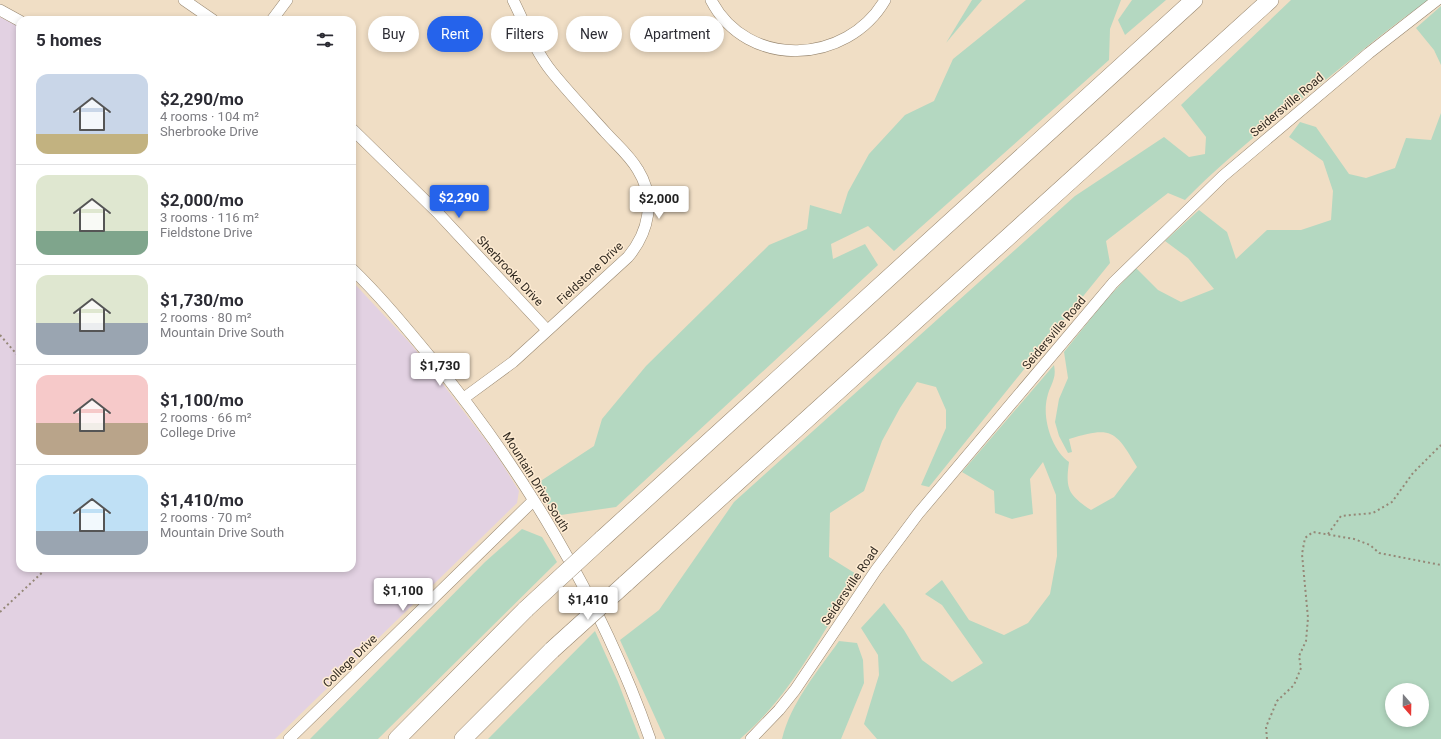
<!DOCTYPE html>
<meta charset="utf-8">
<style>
:root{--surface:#fff;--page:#f7f7f7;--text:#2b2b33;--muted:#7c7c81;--line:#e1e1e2;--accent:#2563eb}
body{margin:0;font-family:Roboto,sans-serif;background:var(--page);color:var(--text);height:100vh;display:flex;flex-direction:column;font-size:15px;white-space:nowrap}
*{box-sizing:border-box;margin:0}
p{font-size:13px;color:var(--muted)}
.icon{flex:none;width:22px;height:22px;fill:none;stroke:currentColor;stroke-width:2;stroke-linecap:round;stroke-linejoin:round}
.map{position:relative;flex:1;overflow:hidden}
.drawer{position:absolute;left:16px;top:16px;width:340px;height:556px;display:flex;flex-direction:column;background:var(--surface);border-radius:12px;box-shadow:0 2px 6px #0003}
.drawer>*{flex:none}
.banner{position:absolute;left:368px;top:16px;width:380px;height:36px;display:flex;gap:8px}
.needle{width:26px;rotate:160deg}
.tools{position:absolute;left:1385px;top:683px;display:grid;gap:8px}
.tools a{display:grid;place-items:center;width:44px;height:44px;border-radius:50%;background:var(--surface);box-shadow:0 2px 6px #0003;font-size:20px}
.price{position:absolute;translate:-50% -34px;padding:0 9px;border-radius:4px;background:#fff;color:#222;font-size:13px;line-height:26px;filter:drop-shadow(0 1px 2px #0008)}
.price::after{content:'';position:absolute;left:50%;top:24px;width:12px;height:9px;margin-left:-6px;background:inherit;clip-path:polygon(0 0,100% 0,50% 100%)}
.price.current{background:var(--accent);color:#fff}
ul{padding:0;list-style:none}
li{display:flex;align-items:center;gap:12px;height:100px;padding:0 20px}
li+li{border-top:1px solid var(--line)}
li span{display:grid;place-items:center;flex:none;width:112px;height:80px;border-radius:12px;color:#555}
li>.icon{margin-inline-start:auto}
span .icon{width:48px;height:48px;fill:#fffc;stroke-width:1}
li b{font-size:17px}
h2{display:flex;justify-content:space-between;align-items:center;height:48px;padding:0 20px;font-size:17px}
.pill{padding:0 14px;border-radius:18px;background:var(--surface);box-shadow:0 2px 6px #0003;font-size:14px;line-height:36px}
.pill.current{background:var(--accent);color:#fff}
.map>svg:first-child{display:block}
.education{fill:#e2d1e2}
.green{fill:#b4d8c1;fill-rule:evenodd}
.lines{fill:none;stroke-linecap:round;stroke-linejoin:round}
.minor-casing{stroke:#97866f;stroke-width:12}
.highway-casing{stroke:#97866f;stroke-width:18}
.path{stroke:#958877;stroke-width:2;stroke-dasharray:2 3;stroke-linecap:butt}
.minor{stroke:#fff;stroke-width:11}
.highway{stroke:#fff;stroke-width:17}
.highway-bridge-casing{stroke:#97866f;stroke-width:18;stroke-linecap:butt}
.highway-bridge{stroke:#fff;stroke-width:17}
.labels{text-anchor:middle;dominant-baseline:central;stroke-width:3;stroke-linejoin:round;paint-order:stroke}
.street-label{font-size:12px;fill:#322b22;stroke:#feebd2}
</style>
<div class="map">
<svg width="1441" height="739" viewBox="0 0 1441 739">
<rect width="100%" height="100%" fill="#f0dec5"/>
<polygon class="education" points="0,17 20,27 20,568 352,568 352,281 409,342 436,375 496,454 519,491 517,503 275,739 0,739"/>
<g class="green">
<polygon points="972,0 982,0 946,43"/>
<polygon points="1026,0 1121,0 1110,29 1109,60 894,251 868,226 831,244 833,259 865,244 878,265 616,507 554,516 536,484 594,446 602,419 646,366 769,245 807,229 810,205 841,214 848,192 869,154 905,115 934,101 953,59"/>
<polygon points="1132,0 1166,0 1125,35 1118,20"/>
<path d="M1291 0H1430C1394 23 1362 51 1328 78 1279 117 1229 155 1185 200L1168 193 1106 241 1110 263 929 487 921 485 946 428V410L936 387 917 382 900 408 882 441 864 491 830 513 829 557 861 577C819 633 795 692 740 739H665L620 640 659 610 734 502 1075 196 1164 137 1189 157 1205 154 1206 137 1181 105Z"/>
<polygon points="1441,6 1441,65 1434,50 1416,28"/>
<path d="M1441 113V739H877L864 724 879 675 878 655 861 628 884 603 904 630 922 660 952 682 983 663 942 605 925 594 942 580 969 620 1004 635 1028 623 1050 594 1057 556 1056 495 1043 462 1030 479 1033 514 1012 519 995 513 994 491 962 472 1054 365C1057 380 1050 384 1047 398 1042 419 1052 450 1069 462 1065 490 1069 495 1091 510L1114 497 1137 467C1115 430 1112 426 1069 439L1072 452 1068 453 1059 436 1055 422 1059 399 1068 378 1064 352 1105 301 1136 268 1158 290 1181 302 1214 289 1188 258 1165 241 1199 210 1227 232 1236 259 1267 230H1301L1331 220 1333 191 1323 161 1289 137 1300 122 1316 127 1349 174 1366 178 1395 168 1406 138 1431 140ZM1392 690H1422V720H1392Z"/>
<polygon points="522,529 542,537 557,562 378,739 310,739 485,562"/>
<polygon points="595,631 618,682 640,739 488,739"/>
<path d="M839 641 857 643 863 660 864 683 841 739H782C791 702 818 671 839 641Z"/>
</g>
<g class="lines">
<defs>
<g id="minor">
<polyline points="184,0 213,20"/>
<path d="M711 0C747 70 847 65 885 0"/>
<polyline points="0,10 20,21"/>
<polyline points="272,20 287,0"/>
<polyline points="352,129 437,212 547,330"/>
<path d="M352 269C379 295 403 324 427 353 521 466 601 599 650 739"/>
<path d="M464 398 513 362 628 257C649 232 656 199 638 170 630 156 617 145 606 133 588 113 569 93 552 72 535 51 525 24 513 0"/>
<polyline points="289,739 533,501"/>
<polyline points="751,739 779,710 795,690 876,570 918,514 1113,283 1223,176 1369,53 1437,0"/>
</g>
<g id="highway">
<polyline points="602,539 1194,0"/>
<polyline points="625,584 1270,0"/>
<polyline points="397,739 526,609"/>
<polyline points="463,739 552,650"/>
</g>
</defs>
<use href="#minor" class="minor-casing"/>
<use href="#highway" class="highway-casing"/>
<g class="path">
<polyline points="0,335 20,358"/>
<polyline points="1328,534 1341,516 1373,513 1392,502 1413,473 1441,445"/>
<polyline points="0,612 47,568"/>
<polyline points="1267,739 1266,727 1277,701 1294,685 1301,668 1299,656 1306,641 1308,618 1302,554 1305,538 1313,532 1354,539 1370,545 1379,553 1441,565"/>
</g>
<use href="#minor" class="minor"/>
<use href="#highway" class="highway"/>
<defs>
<g id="highway-bridge">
<polyline points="526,609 602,539"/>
<polyline points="552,650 625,584"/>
</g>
</defs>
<use href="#highway-bridge" class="highway-bridge-casing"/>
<use href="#highway-bridge" class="highway-bridge"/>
</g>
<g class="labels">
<g class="street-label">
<text transform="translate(1287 105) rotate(-40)">Seidersville Road</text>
<text transform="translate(510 271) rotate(47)">Sherbrooke Drive</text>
<text transform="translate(590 273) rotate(-43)">Fieldstone Drive</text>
<text transform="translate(1054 333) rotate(-50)">Seidersville Road</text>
<text transform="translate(536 482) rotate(58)">Mountain Drive South</text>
<text transform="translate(850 586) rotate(-56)">Seidersville Road</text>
<text transform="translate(350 661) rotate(-44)">College Drive</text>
</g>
</g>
</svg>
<div class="tools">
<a><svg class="needle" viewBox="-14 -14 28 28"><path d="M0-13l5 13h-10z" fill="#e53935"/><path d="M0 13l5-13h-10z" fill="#7c7c81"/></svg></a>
</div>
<b class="price current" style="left:459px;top:219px">$2,290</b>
<b class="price" style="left:659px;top:220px">$2,000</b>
<b class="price" style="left:440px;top:387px">$1,730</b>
<b class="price" style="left:403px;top:612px">$1,100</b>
<b class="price" style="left:588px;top:621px">$1,410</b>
<div class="banner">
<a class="pill">Buy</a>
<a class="pill current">Rent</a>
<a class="pill">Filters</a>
<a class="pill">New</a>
<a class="pill">Apartment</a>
</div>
<section class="drawer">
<h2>5 homes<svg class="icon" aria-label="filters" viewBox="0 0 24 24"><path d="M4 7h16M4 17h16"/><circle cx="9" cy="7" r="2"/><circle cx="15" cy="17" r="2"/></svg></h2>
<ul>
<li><span style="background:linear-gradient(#c9d6e8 75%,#c2b280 0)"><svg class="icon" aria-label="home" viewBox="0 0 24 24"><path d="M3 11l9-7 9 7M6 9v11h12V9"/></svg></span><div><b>$2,290/mo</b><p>4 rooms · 104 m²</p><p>Sherbrooke Drive</p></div></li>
<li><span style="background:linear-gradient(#dfe7d0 70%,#7fa58c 0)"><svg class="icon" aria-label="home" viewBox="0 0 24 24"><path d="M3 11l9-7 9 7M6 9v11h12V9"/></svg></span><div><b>$2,000/mo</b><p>3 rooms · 116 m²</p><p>Fieldstone Drive</p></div></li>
<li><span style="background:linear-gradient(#dfe7d0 60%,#9aa5b1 0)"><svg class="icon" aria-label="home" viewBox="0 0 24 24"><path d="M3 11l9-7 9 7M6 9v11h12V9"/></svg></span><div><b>$1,730/mo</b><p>2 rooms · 80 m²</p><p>Mountain Drive South</p></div></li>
<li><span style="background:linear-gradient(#f6c9c9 60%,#b9a48a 0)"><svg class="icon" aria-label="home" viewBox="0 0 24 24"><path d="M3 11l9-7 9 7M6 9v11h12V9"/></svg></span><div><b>$1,100/mo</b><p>2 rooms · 66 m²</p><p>College Drive</p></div></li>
<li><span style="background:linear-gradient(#bfe0f5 70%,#9aa5b1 0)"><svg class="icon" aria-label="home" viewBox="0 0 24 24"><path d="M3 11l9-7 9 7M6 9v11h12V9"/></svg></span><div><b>$1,410/mo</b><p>2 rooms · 70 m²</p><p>Mountain Drive South</p></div></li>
</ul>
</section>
</div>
